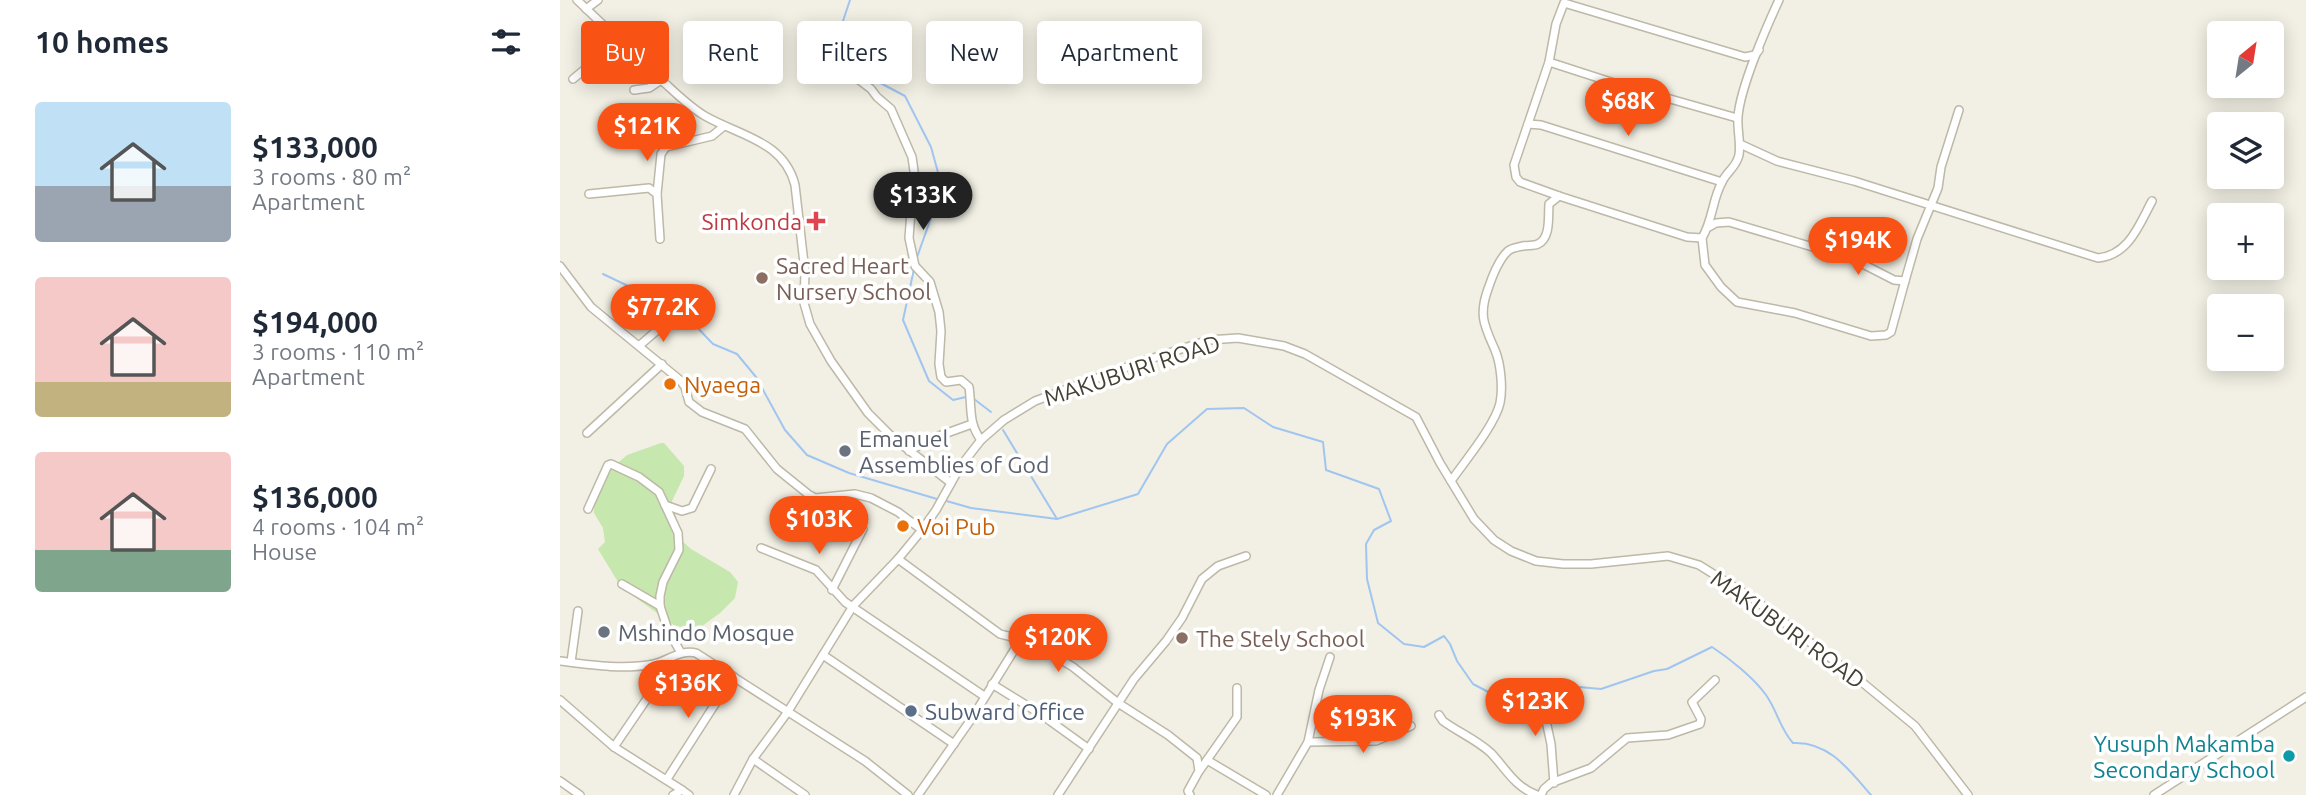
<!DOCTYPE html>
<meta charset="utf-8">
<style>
:root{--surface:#fff;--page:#f6f6f7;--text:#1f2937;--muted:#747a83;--accent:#f95215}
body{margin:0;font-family:Ubuntu,sans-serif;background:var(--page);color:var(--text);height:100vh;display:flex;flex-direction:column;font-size:26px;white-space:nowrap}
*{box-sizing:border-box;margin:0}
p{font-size:23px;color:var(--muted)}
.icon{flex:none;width:38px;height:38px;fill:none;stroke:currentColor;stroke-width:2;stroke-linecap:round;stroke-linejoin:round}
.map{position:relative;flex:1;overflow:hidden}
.drawer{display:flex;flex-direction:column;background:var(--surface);width:560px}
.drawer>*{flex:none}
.hud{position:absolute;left:21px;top:21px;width:665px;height:63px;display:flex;gap:14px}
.needle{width:46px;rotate:30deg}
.controls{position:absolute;left:1647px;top:21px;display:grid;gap:14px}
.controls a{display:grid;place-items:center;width:77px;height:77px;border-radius:7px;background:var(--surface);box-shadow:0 4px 18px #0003;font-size:35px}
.price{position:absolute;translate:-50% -60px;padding:0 16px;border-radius:24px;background:var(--accent);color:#fff;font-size:23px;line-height:46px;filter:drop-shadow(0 2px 4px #0008)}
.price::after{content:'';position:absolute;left:50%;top:42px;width:21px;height:16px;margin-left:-10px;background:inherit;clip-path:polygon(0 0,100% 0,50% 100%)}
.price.active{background:#222;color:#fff}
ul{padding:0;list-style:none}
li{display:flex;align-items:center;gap:21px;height:175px;padding:0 35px}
li span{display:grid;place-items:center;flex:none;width:196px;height:140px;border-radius:7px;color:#555}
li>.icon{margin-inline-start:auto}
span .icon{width:84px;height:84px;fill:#fffc;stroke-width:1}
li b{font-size:30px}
h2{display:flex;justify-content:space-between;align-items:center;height:84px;padding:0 35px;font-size:30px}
.pill{padding:0 24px;border-radius:7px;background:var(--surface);box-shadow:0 4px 18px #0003;font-size:24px;line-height:63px}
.pill.active{background:var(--accent);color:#fff}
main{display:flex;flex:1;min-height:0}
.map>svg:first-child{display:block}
.green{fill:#c6e7ad}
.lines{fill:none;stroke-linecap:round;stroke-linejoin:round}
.stream{stroke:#a0c5f0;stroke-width:2}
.minor-casing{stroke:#bdb8a7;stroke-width:10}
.minor{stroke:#fff;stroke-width:7}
.health-dot{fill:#e0444e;stroke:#fff;stroke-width:2.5}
.education-dot{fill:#8d6e63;stroke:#fff;stroke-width:2.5}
.food-dot{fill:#e8710a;stroke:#fff;stroke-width:2.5}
.worship-dot{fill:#6b7280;stroke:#fff;stroke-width:2.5}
.service-dot{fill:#5c6f8a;stroke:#fff;stroke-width:2.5}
.culture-dot{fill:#0f9aa8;stroke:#fff;stroke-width:2.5}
.labels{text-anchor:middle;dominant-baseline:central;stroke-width:7;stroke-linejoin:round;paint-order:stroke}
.health-label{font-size:23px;fill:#be3a42;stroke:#fff;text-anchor:end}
.education-label{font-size:23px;fill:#785e54;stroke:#fff;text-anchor:start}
.street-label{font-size:23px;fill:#444034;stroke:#fff}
.food-label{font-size:23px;fill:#c56008;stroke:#fff;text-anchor:start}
.worship-label{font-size:23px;fill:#5b616d;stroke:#fff;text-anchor:start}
.service-label{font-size:23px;fill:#4e5e75;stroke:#fff;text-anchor:start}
.culture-label{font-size:23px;fill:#0d838f;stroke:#fff;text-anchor:end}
</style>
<main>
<section class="drawer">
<h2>10 homes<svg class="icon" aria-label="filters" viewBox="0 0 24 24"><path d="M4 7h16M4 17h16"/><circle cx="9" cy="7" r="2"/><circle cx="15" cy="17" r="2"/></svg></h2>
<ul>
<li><span style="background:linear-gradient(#bfe0f5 60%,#9aa5b1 0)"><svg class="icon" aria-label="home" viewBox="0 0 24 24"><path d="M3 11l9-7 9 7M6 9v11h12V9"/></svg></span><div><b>$133,000</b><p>3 rooms · 80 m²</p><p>Apartment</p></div></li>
<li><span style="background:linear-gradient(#f6c9c9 75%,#c2b280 0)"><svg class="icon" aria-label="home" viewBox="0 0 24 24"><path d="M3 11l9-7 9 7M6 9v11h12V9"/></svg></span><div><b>$194,000</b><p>3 rooms · 110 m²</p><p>Apartment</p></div></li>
<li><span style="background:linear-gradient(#f6c9c9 70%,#7fa58c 0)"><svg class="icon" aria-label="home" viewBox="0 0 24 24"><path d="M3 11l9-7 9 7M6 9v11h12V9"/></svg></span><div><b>$136,000</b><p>4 rooms · 104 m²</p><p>House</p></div></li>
</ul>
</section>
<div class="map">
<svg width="1746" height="795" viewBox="0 0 1746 795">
<rect width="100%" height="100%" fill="#f2f0e4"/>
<polygon class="green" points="101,443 104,443 124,466 124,476 112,501 122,541 131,549 170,572 178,582 175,598 160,613 138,629 115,626 61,587 38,549 45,542 43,528 34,513 35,483 67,455"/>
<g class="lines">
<g class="stream">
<polyline points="290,0 283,21 282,38 311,78 345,96 371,147 382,187 356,260"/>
<polyline points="354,269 343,320 369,381 393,400 406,397"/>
<polyline points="43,274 110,306 133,323 153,344 177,354 196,377 225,430 247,455 289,473 377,499"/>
<polyline points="414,399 431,412"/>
<polyline points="443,430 497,519"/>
<path d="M383 500 411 508 497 519 578 494 607 444 647 409 684 408 713 427 763 442 766 470 819 489 831 521 814 530 806 544 807 579 818 623 844 644 864 647 884 636 890 644 897 661 913 684 936 696 1008 686 1041 689 1094 671 1107 669 1152 647C1169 658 1194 678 1206 695 1217 710 1220 729 1233 743 1269 741 1290 771 1311 795"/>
</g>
<defs>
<g id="minor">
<path d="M17 0C44 26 72 52 99 78 114 91 128 106 145 116 180 136 224 141 235 185L245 272 244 303 250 324 271 361 308 413 332 437 391 483"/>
<polyline points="26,9 38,0"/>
<path d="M272 38 290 73 311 89 317 97 331 109 352 157 354 171 349 238 355 266 370 282 379 312 381 331 379 364 381 377 386 382 401 380 409 387C412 407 408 423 421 440"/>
<polyline points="989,62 1054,83 1177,118"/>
<polyline points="13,79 59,41"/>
<polyline points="74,90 89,88 101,80"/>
<polyline points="968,124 981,125 1162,182"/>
<polyline points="54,133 92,130 106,147 152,136 164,126"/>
<path d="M1180 144 1217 161 1294 181 1538 258C1569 255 1579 225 1592 201"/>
<polyline points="29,194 89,188 97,194 100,239"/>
<polyline points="97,194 101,154 106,147"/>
<polyline points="999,196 960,182 956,177 954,165 989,62 996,24 1004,3 1185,57 1195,55 1199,50"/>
<polyline points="1149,227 1156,223 1169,222 1293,259 1334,280 1345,281 1357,239 1378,188 1381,167 1399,110"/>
<polyline points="1142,238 1145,265 1161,287 1177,302 1235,313 1311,336 1326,335 1331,332 1345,281"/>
<polyline points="0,266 31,307 120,380 125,387 129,402 142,412 185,429 217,469 248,494 255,498 295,494 311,498 338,512 362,530"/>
<polyline points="80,345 108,321"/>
<polyline points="27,433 102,364"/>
<polyline points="349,451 373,438 412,424"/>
<path d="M891 481C905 461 935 425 940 403 943 389 941 364 935 350 925 327 918 316 928 289 932 277 938 260 948 251 951 248 958 247 963 246 968 245 974 246 978 244 991 238 988 216 989 204L999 196 1127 237 1142 238C1153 220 1152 200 1162 182 1167 171 1176 168 1179 155 1181 142 1177 130 1178 117 1180 88 1206 28 1219 0"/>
<polyline points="105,505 122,511 132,508 151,469"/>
<polyline points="28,509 48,465 51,464 79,477 99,492 118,533 119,550 103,582 100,596 100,606 108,630 121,653"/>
<polyline points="201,548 256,570 285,602 424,696"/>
<polyline points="338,559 440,634 472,642 513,667 558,703 608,735 637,758 639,771 628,791 630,795"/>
<polyline points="62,584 100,606"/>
<polyline points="272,590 303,529"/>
<polyline points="263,655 394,744"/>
<path d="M0 661C31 665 63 670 94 664 109 660 122 649 136 653L305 761 348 795"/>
<polyline points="11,662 18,611"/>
<polyline points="432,684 479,713 529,749"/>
<polyline points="0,700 54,747 122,790"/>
<polyline points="982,702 991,744 994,783"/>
<path d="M879 715 883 721C898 732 917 740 931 753 946 769 955 787 977 795"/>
<polyline points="748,742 816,741 851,726"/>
<polyline points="54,747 101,678 110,660"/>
<polyline points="193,759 245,795"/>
<polyline points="647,760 706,795"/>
<polyline points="640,770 677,717 677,688"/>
<polyline points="107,779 173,676"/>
<polyline points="0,781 20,795"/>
<polyline points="113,795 122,790 129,795"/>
<polyline points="174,795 193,759 227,713 293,606 338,559 362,530 376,510 400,467 421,440 444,420 475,401 581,362 649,340 678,338 724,346 745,354 856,417 880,463 914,519 934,540 951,551 976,561 1003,564 1031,564 1108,556 1139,565 1195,600 1303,683 1355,726 1408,795"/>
<polyline points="358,795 412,718 461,639"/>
<polyline points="498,795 574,679 606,641 622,618 642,579 658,566 686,556"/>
<polyline points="717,795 748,742 759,690 770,657"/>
<polyline points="981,795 984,789 991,783 1031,768 1067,738 1108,735 1140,724 1141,719 1132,702 1155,680"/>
<polyline points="1594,795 1746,697"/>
</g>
</defs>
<use href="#minor" class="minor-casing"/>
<use href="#minor" class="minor"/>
</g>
<path class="health-dot" d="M252.5 210.5h7v7h7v7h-7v7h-7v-7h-7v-7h7z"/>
<g class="education-dot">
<circle cx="202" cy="278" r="7"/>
<circle cx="622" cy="638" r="7"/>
</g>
<g class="food-dot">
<circle cx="110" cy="384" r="7"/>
<circle cx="343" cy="526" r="7"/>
</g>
<g class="worship-dot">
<circle cx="285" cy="451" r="7"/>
<circle cx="44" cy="632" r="7"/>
</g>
<circle class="service-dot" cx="351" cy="711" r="7"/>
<circle class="culture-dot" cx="1729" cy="756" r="7"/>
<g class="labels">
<g class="health-label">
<text x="242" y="221">Simkonda</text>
</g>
<g class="education-label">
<text x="216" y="265">Sacred Heart<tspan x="216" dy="26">Nursery School</tspan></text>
<text x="636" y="638">The Stely School</text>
</g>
<g class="street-label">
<text transform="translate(572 370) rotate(-18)">MAKUBURI ROAD</text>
<text transform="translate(1228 629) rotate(36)">MAKUBURI ROAD</text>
</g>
<g class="food-label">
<text x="124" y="384">Nyaega</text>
<text x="357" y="526">Voi Pub</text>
</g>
<g class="worship-label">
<text x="299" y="438">Emanuel<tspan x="299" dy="26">Assemblies of God</tspan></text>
<text x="58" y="632">Mshindo Mosque</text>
</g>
<g class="service-label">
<text x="365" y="711">Subward Office</text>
</g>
<g class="culture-label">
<text x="1715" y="743">Yusuph Makamba<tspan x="1715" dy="26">Secondary School</tspan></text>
</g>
</g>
</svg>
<div class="controls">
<a><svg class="needle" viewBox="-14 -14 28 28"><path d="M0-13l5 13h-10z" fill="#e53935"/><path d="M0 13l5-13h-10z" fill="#747a83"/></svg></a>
<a><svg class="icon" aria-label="layers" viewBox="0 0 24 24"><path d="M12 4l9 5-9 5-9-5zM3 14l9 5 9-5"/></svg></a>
<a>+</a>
<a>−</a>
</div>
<b class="price" style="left:1068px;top:138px">$68K</b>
<b class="price" style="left:87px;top:163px">$121K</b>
<b class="price active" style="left:363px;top:232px">$133K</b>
<b class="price" style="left:1298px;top:277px">$194K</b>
<b class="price" style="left:103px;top:344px">$77.2K</b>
<b class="price" style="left:259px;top:556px">$103K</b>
<b class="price" style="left:498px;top:674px">$120K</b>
<b class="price" style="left:128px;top:720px">$136K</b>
<b class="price" style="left:975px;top:738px">$123K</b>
<b class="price" style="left:803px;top:755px">$193K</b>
<div class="hud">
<a class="pill active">Buy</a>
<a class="pill">Rent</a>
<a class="pill">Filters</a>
<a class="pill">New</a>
<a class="pill">Apartment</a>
</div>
</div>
</main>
